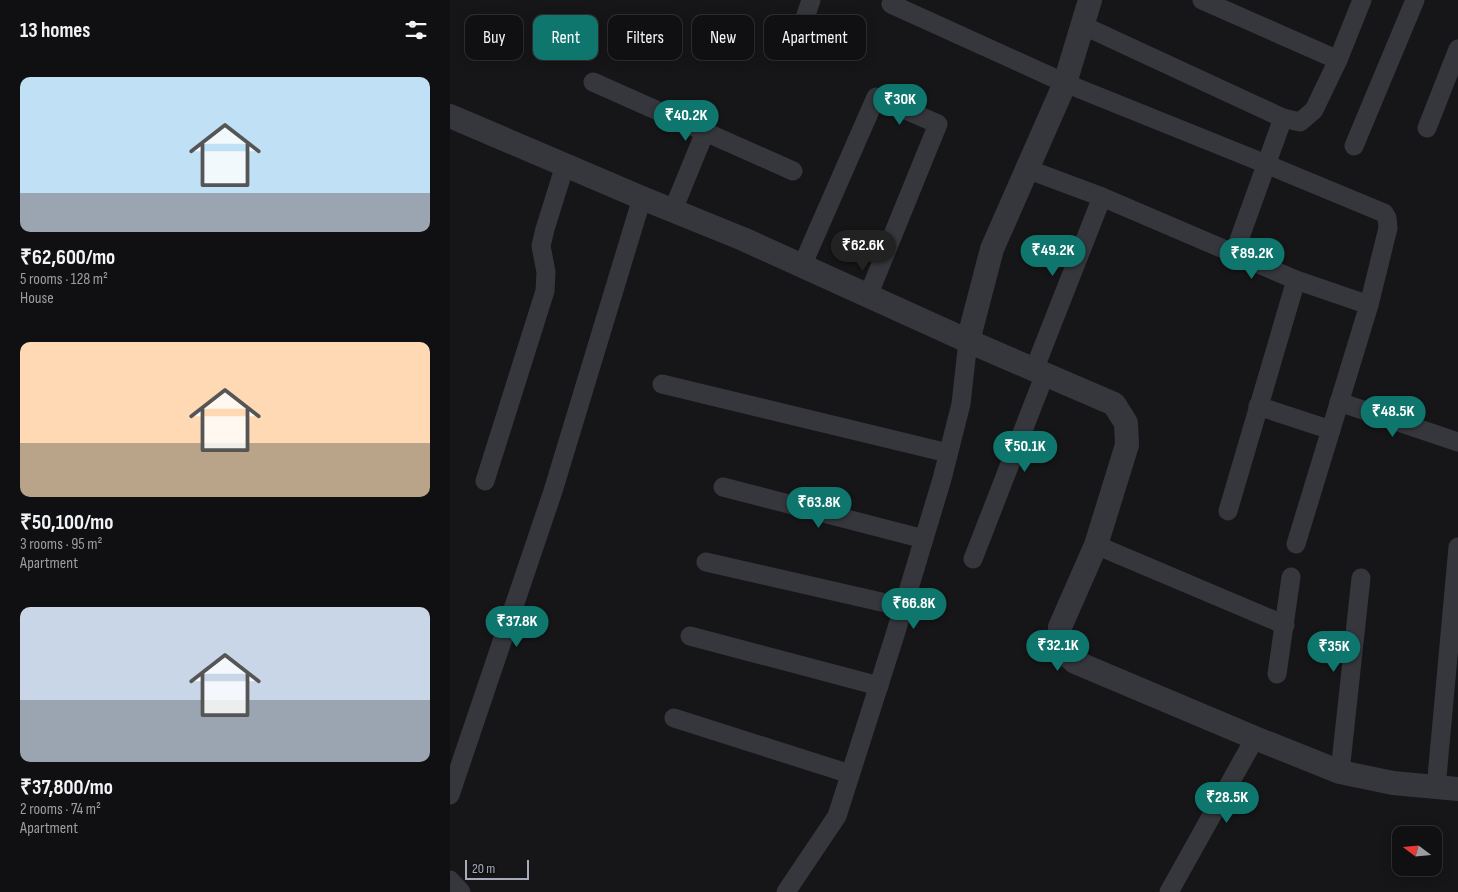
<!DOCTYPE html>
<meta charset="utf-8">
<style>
:root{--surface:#101012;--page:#19191b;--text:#f1f3f6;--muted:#9c9d9f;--line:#303032;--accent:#0f766e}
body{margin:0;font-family:"Sofia Sans Condensed",sans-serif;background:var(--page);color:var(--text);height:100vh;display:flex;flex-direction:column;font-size:19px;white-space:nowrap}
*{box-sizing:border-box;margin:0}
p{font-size:16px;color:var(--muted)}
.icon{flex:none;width:28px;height:28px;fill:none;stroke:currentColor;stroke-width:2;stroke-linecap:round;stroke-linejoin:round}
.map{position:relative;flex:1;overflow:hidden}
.side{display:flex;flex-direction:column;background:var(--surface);width:450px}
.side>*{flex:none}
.guide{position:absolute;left:15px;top:15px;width:475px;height:45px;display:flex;gap:10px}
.needle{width:32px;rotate:286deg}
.controls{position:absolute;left:942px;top:826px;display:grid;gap:10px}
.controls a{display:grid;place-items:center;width:50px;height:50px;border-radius:10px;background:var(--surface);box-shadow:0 2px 12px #0003,0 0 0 1px var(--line);font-size:25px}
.scale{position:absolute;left:15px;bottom:12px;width:64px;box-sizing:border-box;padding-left:5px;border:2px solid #a7abb9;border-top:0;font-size:14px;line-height:18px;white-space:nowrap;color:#a7abb9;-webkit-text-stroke:4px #111113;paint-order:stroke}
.price{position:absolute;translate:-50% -42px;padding:0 11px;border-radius:18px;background:var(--accent);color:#fff;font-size:16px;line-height:32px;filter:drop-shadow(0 1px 2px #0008)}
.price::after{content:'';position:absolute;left:50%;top:30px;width:15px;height:11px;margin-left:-8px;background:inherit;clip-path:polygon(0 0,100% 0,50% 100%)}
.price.active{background:#222;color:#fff}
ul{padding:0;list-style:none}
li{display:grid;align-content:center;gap:10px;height:265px;padding:0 20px}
li span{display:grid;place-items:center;height:155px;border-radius:10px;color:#555}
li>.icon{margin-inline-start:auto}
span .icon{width:90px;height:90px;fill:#fffc;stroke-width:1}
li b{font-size:21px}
h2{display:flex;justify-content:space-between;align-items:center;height:60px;padding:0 20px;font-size:21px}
.tag{padding:0 18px;border-radius:10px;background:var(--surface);box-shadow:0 2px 12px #0003,0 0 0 1px var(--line);font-size:18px;line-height:45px}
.tag.active{background:var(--accent);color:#fff}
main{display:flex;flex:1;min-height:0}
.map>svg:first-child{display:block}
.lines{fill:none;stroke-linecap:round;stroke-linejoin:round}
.minor{stroke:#36373d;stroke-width:19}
.tertiary{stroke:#36373d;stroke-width:24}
</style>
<main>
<section class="side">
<h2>13 homes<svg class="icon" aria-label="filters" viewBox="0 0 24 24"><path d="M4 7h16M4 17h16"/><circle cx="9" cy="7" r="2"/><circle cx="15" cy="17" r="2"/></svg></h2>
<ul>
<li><span style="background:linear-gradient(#bfe0f5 75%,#9aa5b1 0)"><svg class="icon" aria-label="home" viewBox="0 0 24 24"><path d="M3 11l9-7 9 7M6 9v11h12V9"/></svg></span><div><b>₹62,600/mo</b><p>5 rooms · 128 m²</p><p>House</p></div></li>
<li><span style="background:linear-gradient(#ffd9b3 65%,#b9a48a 0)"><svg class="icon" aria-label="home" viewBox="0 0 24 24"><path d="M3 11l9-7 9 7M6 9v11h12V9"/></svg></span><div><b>₹50,100/mo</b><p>3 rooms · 95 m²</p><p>Apartment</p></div></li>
<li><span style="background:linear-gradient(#c9d6e8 60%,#9aa5b1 0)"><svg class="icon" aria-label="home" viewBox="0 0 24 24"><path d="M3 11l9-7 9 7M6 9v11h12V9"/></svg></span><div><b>₹37,800/mo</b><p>2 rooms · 74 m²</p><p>Apartment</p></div></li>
</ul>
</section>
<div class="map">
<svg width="1008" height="892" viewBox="0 0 1008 892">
<rect width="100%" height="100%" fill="#161618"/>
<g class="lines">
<g class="minor">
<polyline points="752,0 888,60"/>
<polyline points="441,4 615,83 816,164 934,213 937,218 938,228 919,305"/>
<polyline points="632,25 833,118 850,122 864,110 888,60 912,0"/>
<polyline points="352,27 361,0"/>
<polyline points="143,82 343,171"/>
<polyline points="977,128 1008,49"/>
<polyline points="904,146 965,0"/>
<polyline points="577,169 652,197 846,280 778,511"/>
<polyline points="223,210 255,132"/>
<polyline points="784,254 833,118"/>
<polyline points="352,266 426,97 488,124 418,296"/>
<polyline points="846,280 919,305 846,544"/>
<polyline points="584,370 652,197"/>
<polyline points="212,384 498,453"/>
<polyline points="889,402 1008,442"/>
<polyline points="808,406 881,430"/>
<polyline points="35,481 95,291 96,272 91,246 95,229 115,165"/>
<polyline points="273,487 474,539"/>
<polyline points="646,545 835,625"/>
<polyline points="523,559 595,374"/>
<polyline points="256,562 453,607"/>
<polyline points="240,636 429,686"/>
<polyline points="827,674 841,577"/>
<polyline points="224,718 400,774"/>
<polyline points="890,772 911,578"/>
<polyline points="986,788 1008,547"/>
<polyline points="0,795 103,491 192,198"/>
<polyline points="0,880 11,892"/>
<polyline points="336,892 387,816 444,638 492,479 511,404 518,341"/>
<polyline points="719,892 805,738"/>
</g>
<g class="tertiary">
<polyline points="0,116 192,198 293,239 518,341 542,249 615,83 640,0"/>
<polyline points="518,341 664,404 676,423 677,445 646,545 610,627 611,649 625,662 805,738 890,772 943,783 1008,789"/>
</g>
</g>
</svg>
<div class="controls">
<a><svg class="needle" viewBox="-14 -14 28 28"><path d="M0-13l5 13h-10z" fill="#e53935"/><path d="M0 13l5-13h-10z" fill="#9c9d9f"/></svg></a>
</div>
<div class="scale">20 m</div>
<b class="price" style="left:450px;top:126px">₹30K</b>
<b class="price" style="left:236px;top:142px">₹40.2K</b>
<b class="price active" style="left:413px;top:272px">₹62.6K</b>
<b class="price" style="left:603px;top:277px">₹49.2K</b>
<b class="price" style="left:802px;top:280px">₹89.2K</b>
<b class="price" style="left:943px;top:438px">₹48.5K</b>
<b class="price" style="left:575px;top:473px">₹50.1K</b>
<b class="price" style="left:369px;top:529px">₹63.8K</b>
<b class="price" style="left:464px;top:630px">₹66.8K</b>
<b class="price" style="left:67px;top:648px">₹37.8K</b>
<b class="price" style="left:608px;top:672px">₹32.1K</b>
<b class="price" style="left:884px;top:673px">₹35K</b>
<b class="price" style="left:777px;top:824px">₹28.5K</b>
<div class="guide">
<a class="tag">Buy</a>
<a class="tag active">Rent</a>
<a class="tag">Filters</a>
<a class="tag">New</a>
<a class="tag">Apartment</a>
</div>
</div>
</main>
